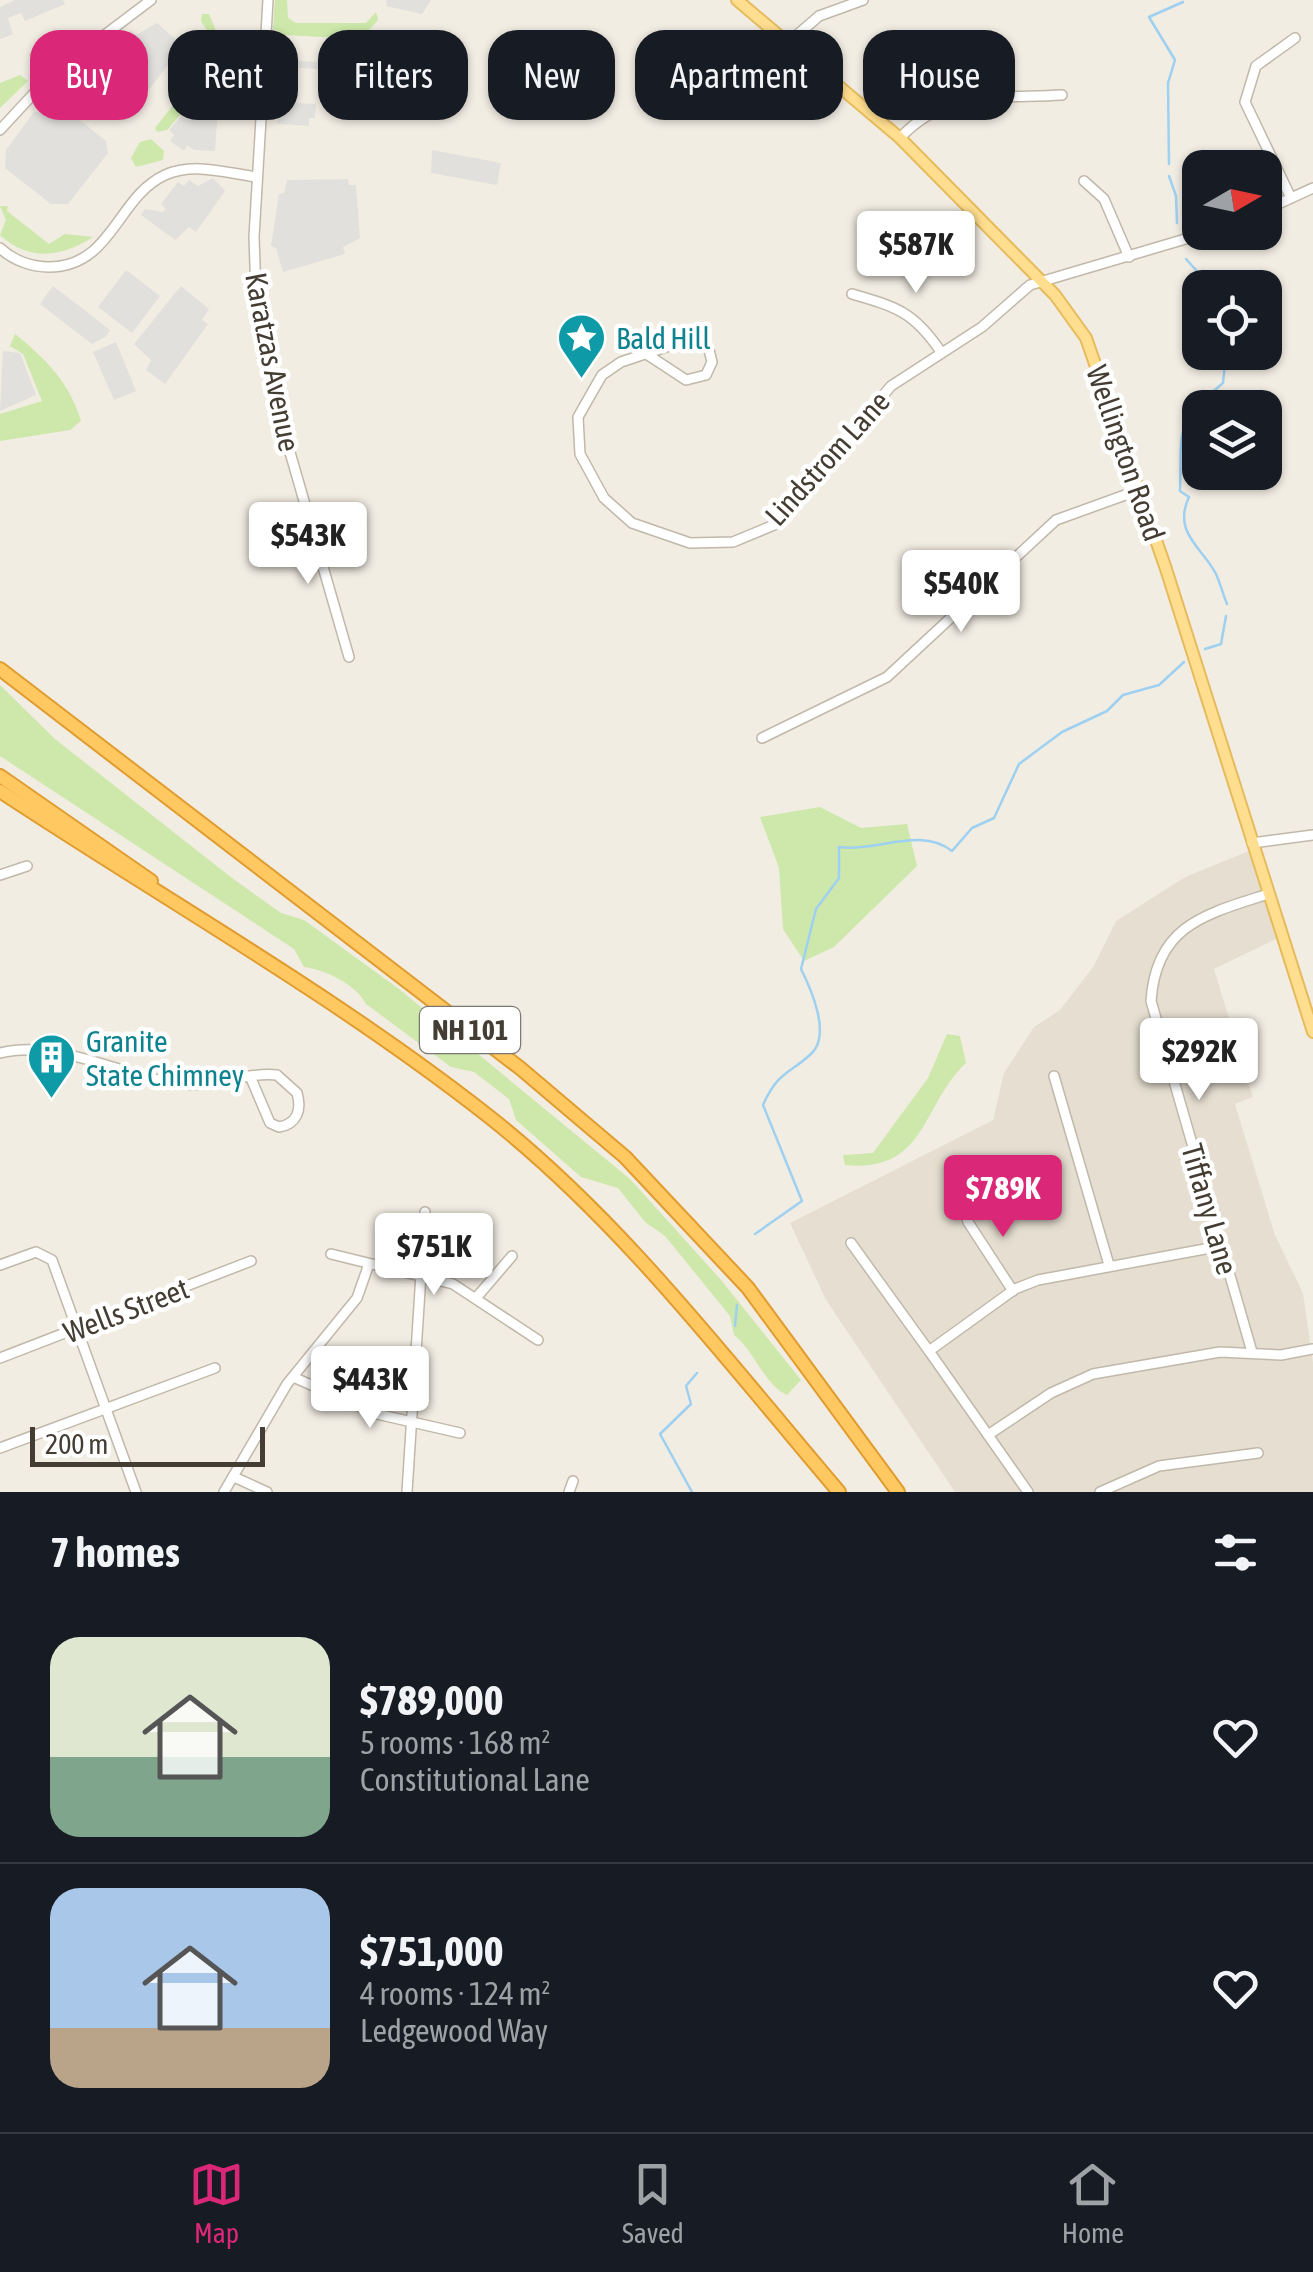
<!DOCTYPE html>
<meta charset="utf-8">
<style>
:root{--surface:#171b24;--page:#20242c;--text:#f1f3f6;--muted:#9ea1a6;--line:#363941;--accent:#db2777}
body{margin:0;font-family:"Asap Condensed",sans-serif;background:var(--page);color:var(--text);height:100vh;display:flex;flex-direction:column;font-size:38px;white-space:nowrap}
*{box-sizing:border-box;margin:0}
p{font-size:32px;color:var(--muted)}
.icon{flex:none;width:55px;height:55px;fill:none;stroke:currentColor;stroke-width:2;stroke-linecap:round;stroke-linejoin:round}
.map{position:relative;height:1492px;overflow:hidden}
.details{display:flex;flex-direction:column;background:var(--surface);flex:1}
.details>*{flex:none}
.banner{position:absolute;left:30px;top:30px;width:1255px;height:90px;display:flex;gap:20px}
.needle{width:65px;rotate:81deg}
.tools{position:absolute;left:1182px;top:150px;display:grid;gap:20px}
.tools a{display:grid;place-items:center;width:100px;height:100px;border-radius:20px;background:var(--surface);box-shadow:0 2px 8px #0004;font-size:50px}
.scale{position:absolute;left:30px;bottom:25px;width:235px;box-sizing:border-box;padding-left:10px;border:5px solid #443d33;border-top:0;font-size:28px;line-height:35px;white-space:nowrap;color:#443d33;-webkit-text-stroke:8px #fff;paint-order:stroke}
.price{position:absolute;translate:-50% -85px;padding:0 22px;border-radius:10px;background:#fff;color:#222;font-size:32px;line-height:65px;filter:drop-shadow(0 2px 5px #0008)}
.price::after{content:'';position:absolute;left:50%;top:60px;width:30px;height:22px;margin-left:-15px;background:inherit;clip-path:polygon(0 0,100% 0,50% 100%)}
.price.current{background:var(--accent);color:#fff}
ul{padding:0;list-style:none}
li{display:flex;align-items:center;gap:30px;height:250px;padding:0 50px}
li+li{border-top:2px solid var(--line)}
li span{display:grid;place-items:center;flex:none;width:280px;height:200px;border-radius:30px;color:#555}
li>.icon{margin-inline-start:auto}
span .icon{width:120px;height:120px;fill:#fffc;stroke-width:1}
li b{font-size:42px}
h2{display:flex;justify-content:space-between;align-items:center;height:120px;padding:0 50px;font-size:42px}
.pill{padding:0 35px;border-radius:30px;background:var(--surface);box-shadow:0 2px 8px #0004;font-size:35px;line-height:90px}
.pill.current{background:var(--accent);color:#fff}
.dock{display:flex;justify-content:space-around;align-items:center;height:140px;border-top:2px solid var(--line);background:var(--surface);font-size:28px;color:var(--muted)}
.dock a{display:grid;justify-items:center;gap:5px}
.dock .current{color:var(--accent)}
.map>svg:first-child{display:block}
.residential{fill:#e6dfd1}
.green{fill:#cde8aa}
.parking{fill:#e2e0dc}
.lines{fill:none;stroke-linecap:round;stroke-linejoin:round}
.stream{stroke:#9dd0f1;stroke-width:2.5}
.minor-casing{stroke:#c0b8a9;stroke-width:12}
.major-casing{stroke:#e6bb5d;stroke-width:14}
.highway-casing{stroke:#e09c2f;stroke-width:16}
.minor{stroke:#fff;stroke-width:9}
.major{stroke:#ffde8f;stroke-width:10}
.highway{stroke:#ffc861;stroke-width:12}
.labels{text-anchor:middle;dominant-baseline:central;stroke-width:9;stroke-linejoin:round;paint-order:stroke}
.shield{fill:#fff;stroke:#7c7770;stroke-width:2.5}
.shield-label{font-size:28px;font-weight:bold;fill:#443d33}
.culture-label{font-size:30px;fill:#0d838f;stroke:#fff;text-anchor:start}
.street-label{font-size:30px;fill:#443d33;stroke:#fff}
</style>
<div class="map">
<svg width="1313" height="1492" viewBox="0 0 1313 1492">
<rect width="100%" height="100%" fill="#f2ede3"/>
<polygon class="residential" points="1251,850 1276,939 1214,969 1253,1097 1235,1104 1275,1235 1303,1293 1313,1363 1313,1492 955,1492 826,1300 790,1223 993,1120 1004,1073 1034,1027 1060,1010 1093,967 1116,921 1185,877"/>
<g class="green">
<polygon points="275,0 287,0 288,18 296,23 366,23 376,12 378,20 361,39 285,35 273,29"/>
<polygon points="202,14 209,14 221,43 217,55 205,62 192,53 212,38 201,21"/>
<polygon points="47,45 63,49 36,69 29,54"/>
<polygon points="197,64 209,73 221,67 230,71 230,83 203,88 167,130 157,132 155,128 194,79 192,65"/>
<polygon points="20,75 28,81 0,108 0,83"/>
<polygon points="76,78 93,93 77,116 62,106 76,89 70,82"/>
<polygon points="151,139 164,151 163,160 136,167 131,158 140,142"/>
<path d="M0 206H8L7 211 49 244 65 234 93 237C62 257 29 262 0 235L6 220Z"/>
<path d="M15 334C45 358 70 383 81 421L70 430 0 441V414L42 401 23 354 10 346Z"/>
<path d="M0 685 55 739 232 878 281 913 304 920 399 989 630 1179 722 1281 801 1380 787 1395C764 1385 755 1351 734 1335L730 1316 665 1236 645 1222 618 1188 581 1177 516 1120 509 1099 474 1072 451 1067 366 1004C357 985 324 969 304 967L294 949 0 756Z"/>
<polygon points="820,807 861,828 907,824 917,866 834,947 804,961 783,929 779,868 760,817"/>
<path d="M947 1034 960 1036 966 1063C921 1105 927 1173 845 1165L843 1155 873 1153 928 1078Z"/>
</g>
<g class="parking">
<polygon points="15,0 63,0 65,4 25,21 21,13 8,18 13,34 0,39 0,7"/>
<polygon points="387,0 431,0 422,14 386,6"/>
<polygon points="157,23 183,46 135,107 95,74 131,31 136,35"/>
<polygon points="281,60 338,63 338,70 281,67"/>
<polygon points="365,60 420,70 419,77 412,76 409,91 361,82"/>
<polygon points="203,91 213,100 212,106 218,107 215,151 194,150 187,145 184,151 170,141 174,135 169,130"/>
<polygon points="279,102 316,104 315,118 309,118 309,126 277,124"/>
<polygon points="63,107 106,141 108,153 68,204 51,204 5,168 6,150 34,112 57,113"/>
<polygon points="432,150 501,163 497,185 431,173"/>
<polygon points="213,178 225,191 196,232 189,227 175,240 141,215 145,209 163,212 166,208 161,204 178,182 184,186 189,180 198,186"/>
<polygon points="348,179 349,185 356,185 360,238 343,247 345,254 283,272 276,248 271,246 279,194 284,193 287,180"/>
<polygon points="126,270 160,296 132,333 98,307"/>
<polygon points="53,286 110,330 105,337 92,344 40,304"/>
<polygon points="181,286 209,309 202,320 208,324 165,384 146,370 151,360 134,344"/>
<polygon points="116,342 136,391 114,400 93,352"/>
<polygon points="3,351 20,353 36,395 0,411"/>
</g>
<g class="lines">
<g class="stream">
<polyline points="1169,164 1168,83 1175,60 1149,17 1183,2"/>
<polyline points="1169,176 1176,196 1177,223"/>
<polyline points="1186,259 1212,288"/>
<path d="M1226 352 1223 383C1173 425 1182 430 1180 491L1189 497C1172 533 1203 548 1216 574 1220 583 1223 594 1227 604"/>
<polyline points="1205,649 1221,644 1226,616"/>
<path d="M755 1234 802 1201 763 1105C778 1071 790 1074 812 1053 831 1034 811 989 801 969L816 909 839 878V847C878 852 920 826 952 851L972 828 994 818 1019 764 1062 732 1107 711 1123 695 1159 685 1184 662"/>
<polyline points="735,1326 737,1305"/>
<polyline points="692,1492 660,1434 691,1404 686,1386 697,1373"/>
</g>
<defs>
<g id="minor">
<polyline points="268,0 254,237 256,293 285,435 349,657"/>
<polyline points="789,42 819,16 863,0"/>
<polyline points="0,130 49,77 151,0"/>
<path d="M900 138C945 89 1001 99 1062 95"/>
<polyline points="1084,181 1104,199 1129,257"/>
<polyline points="1291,198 1245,102 1256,66 1295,38"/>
<polyline points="1265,210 1313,188"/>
<path d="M0 248C13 260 31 267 49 267 112 267 117 197 165 175 194 162 227 173 257 177"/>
<path d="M852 294C897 307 914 312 941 352"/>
<polyline points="648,355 686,380 706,375 712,362 709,350 700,342 687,340 621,362 602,375 578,417 580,454 604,498 632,523 690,543 733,542 774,525 891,386 982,327 1030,285 1209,232"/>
<polyline points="762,738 887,677 1056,520 1139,490"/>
<polyline points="1252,843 1313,835"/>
<polyline points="0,875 27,866"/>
<path d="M0 1053C62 1038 124 1079 184 1084 215 1087 246 1072 277 1075L297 1093C302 1110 297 1124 279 1127L270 1123 250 1076"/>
<polyline points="1054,1076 1109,1265"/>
<polyline points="963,1203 968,1222 1013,1291"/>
<polyline points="851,1243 929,1351"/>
<polyline points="331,1254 453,1284 538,1340"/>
<polyline points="0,1265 36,1252 52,1260 136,1492"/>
<polyline points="476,1298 512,1256"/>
<path d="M1252 1352 1151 1001C1156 925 1206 914 1268 894"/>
<polyline points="0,1358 251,1261"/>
<polyline points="293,1377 377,1414 460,1433"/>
<polyline points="988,1435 1051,1393 1093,1374 1220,1352 1281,1355 1313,1349"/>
<polyline points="0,1448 215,1368"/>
<polyline points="234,1477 267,1492"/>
<polyline points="224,1492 287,1384 357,1298 369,1264"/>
<polyline points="407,1492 425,1212"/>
<polyline points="569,1492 573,1481"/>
<polyline points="1028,1492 929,1351 1015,1289 1038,1280 1221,1246"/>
<polyline points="1100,1492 1159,1466 1258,1453"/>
</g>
<polyline id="major" points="737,0 900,138 1055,295 1086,338 1166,569 1313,1032"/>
<g id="highway">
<polyline points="0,669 520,1068 625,1157 748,1288 898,1492"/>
<polyline points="0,776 151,881"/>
<path d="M0 791C162 898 334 995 487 1115 622 1221 728 1362 839 1492"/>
</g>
</defs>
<use href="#minor" class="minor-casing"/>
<use href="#major" class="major-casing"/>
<use href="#highway" class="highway-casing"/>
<use href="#minor" class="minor"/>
<use href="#major" class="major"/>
<use href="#highway" class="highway"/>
</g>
<defs>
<symbol id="sight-pin" viewBox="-11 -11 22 30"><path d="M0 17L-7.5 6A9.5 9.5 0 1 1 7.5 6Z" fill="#0f9aa8" stroke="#fff"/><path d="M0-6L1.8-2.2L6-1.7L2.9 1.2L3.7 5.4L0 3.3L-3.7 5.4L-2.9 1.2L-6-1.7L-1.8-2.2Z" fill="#fff"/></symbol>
<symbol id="building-pin" viewBox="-11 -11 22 30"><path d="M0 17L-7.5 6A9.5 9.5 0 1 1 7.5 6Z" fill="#0f9aa8" stroke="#fff"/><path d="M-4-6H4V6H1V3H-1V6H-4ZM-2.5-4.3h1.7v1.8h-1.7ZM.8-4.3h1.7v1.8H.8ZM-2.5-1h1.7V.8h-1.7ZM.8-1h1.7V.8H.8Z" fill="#fff"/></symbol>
</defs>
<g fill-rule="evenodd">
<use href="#sight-pin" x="554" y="310" width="55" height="75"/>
<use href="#building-pin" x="24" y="1030" width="55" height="75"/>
</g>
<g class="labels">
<rect class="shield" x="420" y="1007" width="100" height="46" rx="8"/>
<g class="shield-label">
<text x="470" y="1030">NH 101</text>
</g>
<g class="culture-label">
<text x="616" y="338">Bald Hill</text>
<text x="86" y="1041">Granite<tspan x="86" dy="34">State Chimney</tspan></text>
</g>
<g class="street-label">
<text transform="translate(273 362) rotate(79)">Karatzas Avenue</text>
<text transform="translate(1126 453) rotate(71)">Wellington Road</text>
<text transform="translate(827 458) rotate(-48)">Lindstrom Lane</text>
<text transform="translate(1210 1209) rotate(74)">Tiffany Lane</text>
<text transform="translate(126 1310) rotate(-21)">Wells Street</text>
</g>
</g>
</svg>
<div class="tools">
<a><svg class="needle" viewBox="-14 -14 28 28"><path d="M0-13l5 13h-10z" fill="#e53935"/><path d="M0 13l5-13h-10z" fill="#9ea1a6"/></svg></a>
<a><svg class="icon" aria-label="locate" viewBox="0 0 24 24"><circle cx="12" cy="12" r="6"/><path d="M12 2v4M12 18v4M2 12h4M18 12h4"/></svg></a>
<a><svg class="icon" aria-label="layers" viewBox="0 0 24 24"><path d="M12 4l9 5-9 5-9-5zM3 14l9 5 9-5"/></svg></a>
</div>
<div class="scale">200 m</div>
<b class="price" style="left:916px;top:296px">$587K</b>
<b class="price" style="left:308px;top:587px">$543K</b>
<b class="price" style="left:961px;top:635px">$540K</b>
<b class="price" style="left:1199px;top:1103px">$292K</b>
<b class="price current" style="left:1003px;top:1240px">$789K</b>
<b class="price" style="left:434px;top:1298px">$751K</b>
<b class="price" style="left:370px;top:1431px">$443K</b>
<div class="banner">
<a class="pill current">Buy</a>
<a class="pill">Rent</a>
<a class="pill">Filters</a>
<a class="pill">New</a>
<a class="pill">Apartment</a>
<a class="pill">House</a>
</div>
</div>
<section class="details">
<h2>7 homes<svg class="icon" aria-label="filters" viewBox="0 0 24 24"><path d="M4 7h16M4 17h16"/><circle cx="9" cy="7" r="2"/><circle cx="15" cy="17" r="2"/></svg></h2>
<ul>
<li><span style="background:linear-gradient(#dfe7d0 60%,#7fa58c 0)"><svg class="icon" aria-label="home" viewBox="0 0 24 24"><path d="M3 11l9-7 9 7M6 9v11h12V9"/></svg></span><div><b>$789,000</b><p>5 rooms · 168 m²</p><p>Constitutional Lane</p></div><svg class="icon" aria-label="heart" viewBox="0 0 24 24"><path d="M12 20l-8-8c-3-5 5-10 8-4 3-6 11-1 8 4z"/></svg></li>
<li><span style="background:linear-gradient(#a9c7e8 70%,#b9a48a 0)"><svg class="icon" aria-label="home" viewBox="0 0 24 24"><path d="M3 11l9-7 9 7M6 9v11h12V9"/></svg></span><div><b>$751,000</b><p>4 rooms · 124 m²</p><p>Ledgewood Way</p></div><svg class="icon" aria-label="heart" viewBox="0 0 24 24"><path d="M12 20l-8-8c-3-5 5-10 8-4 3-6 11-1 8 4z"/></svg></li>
</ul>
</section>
<nav class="dock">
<a class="current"><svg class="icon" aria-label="map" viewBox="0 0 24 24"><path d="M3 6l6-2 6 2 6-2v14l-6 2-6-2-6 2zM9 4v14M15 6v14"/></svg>Map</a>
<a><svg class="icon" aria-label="saved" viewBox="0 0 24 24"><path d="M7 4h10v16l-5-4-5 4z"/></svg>Saved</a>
<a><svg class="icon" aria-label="home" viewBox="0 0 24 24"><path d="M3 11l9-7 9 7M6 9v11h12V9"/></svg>Home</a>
</nav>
